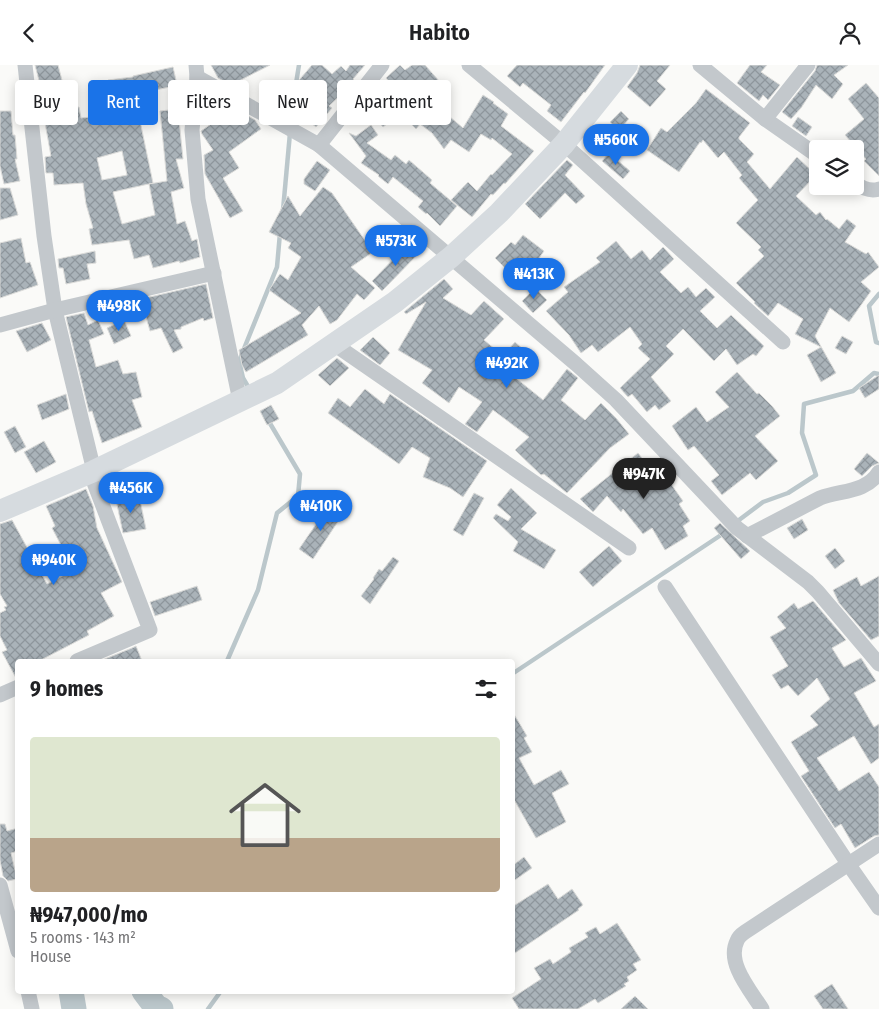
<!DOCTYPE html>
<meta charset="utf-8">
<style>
:root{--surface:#fff;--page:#f6f6f6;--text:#202124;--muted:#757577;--line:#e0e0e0;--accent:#1a73e8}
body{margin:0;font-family:"Fira Sans Condensed",sans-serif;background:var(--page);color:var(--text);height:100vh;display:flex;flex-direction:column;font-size:19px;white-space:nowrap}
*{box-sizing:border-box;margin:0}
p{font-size:16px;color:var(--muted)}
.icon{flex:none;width:28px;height:28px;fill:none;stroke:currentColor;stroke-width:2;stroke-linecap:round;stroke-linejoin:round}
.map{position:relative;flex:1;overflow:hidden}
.panel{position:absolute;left:15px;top:594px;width:500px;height:335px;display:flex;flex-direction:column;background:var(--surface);border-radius:5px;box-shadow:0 2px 12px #0003}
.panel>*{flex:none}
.hud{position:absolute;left:15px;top:15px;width:500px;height:45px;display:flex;gap:10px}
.controls{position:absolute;left:809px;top:75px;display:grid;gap:10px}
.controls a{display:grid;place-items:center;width:55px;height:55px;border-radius:5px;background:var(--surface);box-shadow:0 2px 12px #0003;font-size:25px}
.price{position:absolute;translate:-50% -42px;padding:0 11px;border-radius:18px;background:var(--accent);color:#fff;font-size:16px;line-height:32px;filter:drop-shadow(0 1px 2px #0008)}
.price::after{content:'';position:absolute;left:50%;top:30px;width:15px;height:11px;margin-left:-8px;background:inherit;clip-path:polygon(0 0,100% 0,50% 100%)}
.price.active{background:#222;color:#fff}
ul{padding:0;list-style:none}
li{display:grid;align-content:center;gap:10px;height:265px;padding:0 15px}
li+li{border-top:1px solid var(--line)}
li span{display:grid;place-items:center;height:155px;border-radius:5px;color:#555}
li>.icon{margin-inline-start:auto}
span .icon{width:90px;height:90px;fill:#fffc;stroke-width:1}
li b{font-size:21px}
h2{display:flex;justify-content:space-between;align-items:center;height:60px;padding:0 15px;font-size:21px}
.tag{padding:0 18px;border-radius:5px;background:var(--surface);box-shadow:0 2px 12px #0003;font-size:18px;line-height:45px}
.tag.active{background:var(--accent);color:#fff}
header{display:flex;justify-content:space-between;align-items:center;height:65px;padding:0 15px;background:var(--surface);font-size:22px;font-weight:600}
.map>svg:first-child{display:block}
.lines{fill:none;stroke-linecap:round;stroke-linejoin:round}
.stream{stroke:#bbc7cb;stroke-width:4.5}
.river{stroke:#bbc7cb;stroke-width:25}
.building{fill:url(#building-cross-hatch);stroke:#dcdcda;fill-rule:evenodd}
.street{stroke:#c3c8cc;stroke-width:15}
.secondary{stroke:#d6dbdf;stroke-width:22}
</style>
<header><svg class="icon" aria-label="back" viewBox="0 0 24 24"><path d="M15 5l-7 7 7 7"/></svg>Habito<svg class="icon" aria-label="person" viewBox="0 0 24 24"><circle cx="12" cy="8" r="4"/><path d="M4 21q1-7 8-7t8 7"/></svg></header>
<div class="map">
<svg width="879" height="944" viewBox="0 0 879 944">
<defs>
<pattern id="building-cross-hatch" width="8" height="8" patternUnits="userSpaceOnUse" patternTransform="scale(1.25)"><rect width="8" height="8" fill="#aab3b9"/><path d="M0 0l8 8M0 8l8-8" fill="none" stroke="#8e969c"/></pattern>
</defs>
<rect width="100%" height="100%" fill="#fafaf8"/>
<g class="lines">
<g class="stream">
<polyline points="291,60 294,31 299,0"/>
<polyline points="283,145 290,68"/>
<polyline points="879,229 869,241 876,277 879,278"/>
<polyline points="250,325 243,313 239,296 277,202 280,168"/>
<polyline points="735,458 763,437 788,428 816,410 802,368 804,339 853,326 874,308 879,309"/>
<polyline points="227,596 258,525 277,448 298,431 300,409 268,355"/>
<polyline points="512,609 724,468"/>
<polyline points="208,944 221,926"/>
</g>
<g class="river">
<polyline points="71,926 74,944"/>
<polyline points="144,926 156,942 161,944"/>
</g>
</g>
<g class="building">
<path d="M35 0H58L68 38H72V43L79 42 81 53 132 48 133 53 139 51 153 118 113 127 122 159 155 150 149 119 167 116 160 46 178 44 183 94H176L184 123 171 127 177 159 185 156 192 176 197 174 200 192 180 198 179 196 153 203 149 190 134 194 129 175 92 180 89 164 93 163 86 139 83 118 54 120 53 108H46L45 92 51 91 45 58 41 59 37 27H42ZM122 86 127 110 102 115 97 93Z"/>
<polygon points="211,0 270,0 231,20 218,13"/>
<polygon points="312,0 322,0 332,9 341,1 346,6 350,0 365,0 353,14 355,16 329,41 332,43 316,62 305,53 307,50 298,43 302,38 289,27"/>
<polygon points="400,0 405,5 412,0 425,0 440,17 427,28 416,15 388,41 397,51 383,62 367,43 394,22 386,13"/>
<polygon points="517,0 605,0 585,28 584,27 561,57 547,46 551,40 523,18 520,22 507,11"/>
<polygon points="640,0 670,0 657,16 666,24 650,42 627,22 637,8"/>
<polygon points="750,0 767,0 761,7 780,20 768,35 763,30 759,36 737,18"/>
<polygon points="817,0 848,0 834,10 843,19 832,34 816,20 801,43 791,54 782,47 815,6"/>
<polygon points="173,2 181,37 170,22 111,34 108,15 133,12 133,11"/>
<polygon points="866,18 879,33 879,111 864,96 866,94 845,70 864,54 848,34"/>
<polygon points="706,24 750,58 739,72 739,74 754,89 747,97 770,124 797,92 816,110 796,131 816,150 820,147 826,155 827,154 839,164 847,154 856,161 845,177 866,189 868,187 879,202 861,217 871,226 849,257 830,243 815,271 836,308 821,317 807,290 821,282 795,269 803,254 778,238 768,251 754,238 755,237 736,218 764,191 758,185 761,182 736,158 758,135 739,113 742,110 724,87 718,93 703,75 701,78 700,77 679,107 647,85 661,63 667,67 696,38"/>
<polygon points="483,30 494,37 493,38 508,49 501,61 534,86 505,119 504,118 493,130 491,129 472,152 451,135 468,117 477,126 491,109 492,110 512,89 492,73 491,75 481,69 469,87 451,75 444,84 432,68 420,59 416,64 407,55 427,35 441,48 443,46 463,63"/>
<polygon points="223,37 234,43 239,51 243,48 255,55 261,64 229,87 239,103 223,113 243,146 230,153 205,109 204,90 213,85 202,69 201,66 214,57 208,46"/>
<polygon points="0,46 11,46 13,70 15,70 17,94 15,94 20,116 4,119 0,101"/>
<polygon points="621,46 629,54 619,65 610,57"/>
<polygon points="798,52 812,62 806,71 792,61"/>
<polygon points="371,60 378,70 367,78 391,95 395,90 406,99 409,95 432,115 430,118 457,141 440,161 427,148 426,149 418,142 423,136 393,112 388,119 378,111 379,110 361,98 366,91 349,68 356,71"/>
<polygon points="609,88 630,106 623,114 602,96"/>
<polygon points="567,95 573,100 565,110 585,131 576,139 565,128 540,154 525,139"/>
<polygon points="317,96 330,105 315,126 304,119 304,114"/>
<polygon points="323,122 332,128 373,187 351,202 375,223 364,235 357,229 337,255 330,259 319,241 302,260 308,270 246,307 242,300 239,285 301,248 269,225 280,209 288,215 301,192 288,183 291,178 269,167 288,131 300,151"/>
<polygon points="0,123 10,123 18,150 0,155"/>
<polygon points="523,170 544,186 534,200 537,203 521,219 495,193 511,177 515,180"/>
<polygon points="21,173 26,198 30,197 38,220 0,233 0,178"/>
<polygon points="616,176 631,194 642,185 650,195 663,182 674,194 660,207 681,228 688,222 696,232 706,223 715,232 700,246 717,263 731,250 764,281 756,291 753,289 737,300 726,284 714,296 683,264 666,281 674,289 651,312 671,336 659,345 655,340 647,347 632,329 628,332 620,323 650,294 638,283 642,279 630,262 598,287 592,280 581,288 569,270 546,246 568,227 564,222 600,197 596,193"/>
<polygon points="410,177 420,187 382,226 372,216"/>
<polygon points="95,186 96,198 87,199 90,214 66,219 63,203 59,203 58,194"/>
<polygon points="444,214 453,224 443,233 471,250 484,236 504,254 484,275 503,291 515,277 535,295 517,314 543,335 567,304 578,313 561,335 585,355 601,338 616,353 629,369 610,383 567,428 544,409 541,410 515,385 529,372 493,345 477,367 465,359 482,337 459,322 449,338 422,318 432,305 398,285 426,237 406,249 404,247"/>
<polygon points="206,219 213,253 204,256 203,253 181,262 181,264 174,265 183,283 173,288 161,263 150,266 141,234"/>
<polygon points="535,223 547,235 533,248 522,236"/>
<polygon points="84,248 88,260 98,255 104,269 89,275 96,302 118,295 123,309 136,307 142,332 132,335 142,362 102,378 92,346 89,347 66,252"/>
<polygon points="124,255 131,271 114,279 107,263"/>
<polygon points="42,258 51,275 27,287 16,266"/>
<polygon points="842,271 853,277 846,289 835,283"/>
<polygon points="373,272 390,288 380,300 360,285"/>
<polygon points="337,293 349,303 330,321 318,310"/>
<polygon points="737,307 757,329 759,328 772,341 780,351 755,371 778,396 756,415 750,408 722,430 711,416 719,410 694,381 688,385 672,361 696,342 707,357 729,342 715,327"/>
<polygon points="879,310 879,324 865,333 859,323"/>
<polygon points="365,324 384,339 390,329 487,396 463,432 450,423 423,412 430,393 412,382 399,399 328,348 338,333 350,342"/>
<polygon points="66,329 69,344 42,355 37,340"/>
<polygon points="271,340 279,354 267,360 260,346"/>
<polygon points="15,361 26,382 15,388 4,367"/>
<polygon points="44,376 56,397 36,408 24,387"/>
<polygon points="638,388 651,405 661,397 670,409 666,412 683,436 679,439 690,456 683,461 688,471 665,485 652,463 643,469 623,444 621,447 607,431 593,447 580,434"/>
<polygon points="867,388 879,398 872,401 862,411 854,404"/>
<polygon points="511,423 537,448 521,464 556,485 544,504 513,486 518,477 493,453 496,449 508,456 511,452 497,440"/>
<polygon points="86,424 93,441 97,463 122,517 101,528 114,551 87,566 89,570 39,596 18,596 18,613 16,613 2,587 7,585 0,571 0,548 6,545 4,542 7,541 0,529 0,459 12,455 47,519 74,505 52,463 55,461 46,441"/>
<polygon points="474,428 484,433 463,471 453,465"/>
<polygon points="139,430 146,464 123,468 116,435"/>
<polygon points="330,439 343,449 313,494 299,484"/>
<polygon points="802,454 808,465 794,474 787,463"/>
<polygon points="720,458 750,486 741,494 714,463"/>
<polygon points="609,481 622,496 593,522 579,507"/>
<polygon points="835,483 845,496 835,504 825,491"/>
<polygon points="393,492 399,496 370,539 361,531 374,514 373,513 379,504 382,506"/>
<polygon points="879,511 879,571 871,575 839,538 833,525 857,512 861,521"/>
<polygon points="197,521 202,535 155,551 150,537"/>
<polygon points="813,536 846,575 832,583 844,602 861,593 876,616 854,628 874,662 879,659 879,693 871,699 854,671 817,693 839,726 869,707 879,722 879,770 874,771 855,783 841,759 835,763 801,711 809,706 791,677 818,660 810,651 830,634 817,613 798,631 788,620 781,624 772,610 788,601 770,572 786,563 777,552 794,538 798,544"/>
<polygon points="136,581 142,596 100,596 132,583"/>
<polygon points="512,646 527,671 524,673 532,687 519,693 534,720 561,705 569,719 552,728 566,757 536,773 512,731"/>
<polygon points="0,759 5,759 7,766 18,763 18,786 11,788 17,814 8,816 3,811 0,795"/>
<polygon points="524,792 532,803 512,817 512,801"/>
<polygon points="548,819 558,834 572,824 583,840 578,844 579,845 512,890 512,842"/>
<polygon points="617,858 641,895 633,899 637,905 627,912 629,916 624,919 626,921 598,938 595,934 578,944 519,944 512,933 541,914 534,903 550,894 553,899 571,887 569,883 588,872 585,868 596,862 600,869"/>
<polygon points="832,919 848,944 823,944 814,931"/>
<polygon points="635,931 648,944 621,944"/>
</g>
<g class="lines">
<g class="street">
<polyline points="25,0 44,171 55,245 94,406"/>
<polyline points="196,0 197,12 192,65 198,134 240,336"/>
<polyline points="469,0 564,79 783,277"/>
<polyline points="700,0 765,54 818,91"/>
<polyline points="197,12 319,80 576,299 616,335 737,463 808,517 818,527 879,599"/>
<polyline points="765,54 808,0"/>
<polyline points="319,80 382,0"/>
<path d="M855 118C862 123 870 127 879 124"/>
<polyline points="0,260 55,245 214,208"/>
<polyline points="334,279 629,483"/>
<path d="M747 471 820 433C841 425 866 428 879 407"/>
<polyline points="665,522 849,800 879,843"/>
<polyline points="77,596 150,565 90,407"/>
<polyline points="0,630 18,622"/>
<polyline points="0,820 18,886"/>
<polyline points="28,926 32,944"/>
<path d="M762 944C751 926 726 898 737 876 738 873 742 869 745 867L879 779"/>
</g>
<polyline class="secondary" points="0,446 94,406 277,318 395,237 451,192 499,148 564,79 627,0"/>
</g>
</svg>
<div class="controls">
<a><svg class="icon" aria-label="layers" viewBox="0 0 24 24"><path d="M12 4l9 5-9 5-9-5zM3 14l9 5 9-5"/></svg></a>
</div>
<b class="price" style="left:616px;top:101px">₦560K</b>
<b class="price" style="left:396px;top:202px">₦573K</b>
<b class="price" style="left:534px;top:235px">₦413K</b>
<b class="price" style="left:119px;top:267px">₦498K</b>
<b class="price" style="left:507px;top:324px">₦492K</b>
<b class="price active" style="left:644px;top:435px">₦947K</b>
<b class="price" style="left:131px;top:449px">₦456K</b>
<b class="price" style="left:321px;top:467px">₦410K</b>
<b class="price" style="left:54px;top:521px">₦940K</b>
<div class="hud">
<a class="tag">Buy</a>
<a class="tag active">Rent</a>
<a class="tag">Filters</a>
<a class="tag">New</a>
<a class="tag">Apartment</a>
</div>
<section class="panel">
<h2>9 homes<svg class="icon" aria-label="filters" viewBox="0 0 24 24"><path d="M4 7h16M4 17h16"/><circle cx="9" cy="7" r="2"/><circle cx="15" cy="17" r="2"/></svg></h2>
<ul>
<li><span style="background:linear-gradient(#dfe7d0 65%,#b9a48a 0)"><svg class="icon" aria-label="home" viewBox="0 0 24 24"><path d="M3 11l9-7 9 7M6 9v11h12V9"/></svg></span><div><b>₦947,000/mo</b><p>5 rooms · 143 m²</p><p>House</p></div></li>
</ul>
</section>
</div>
